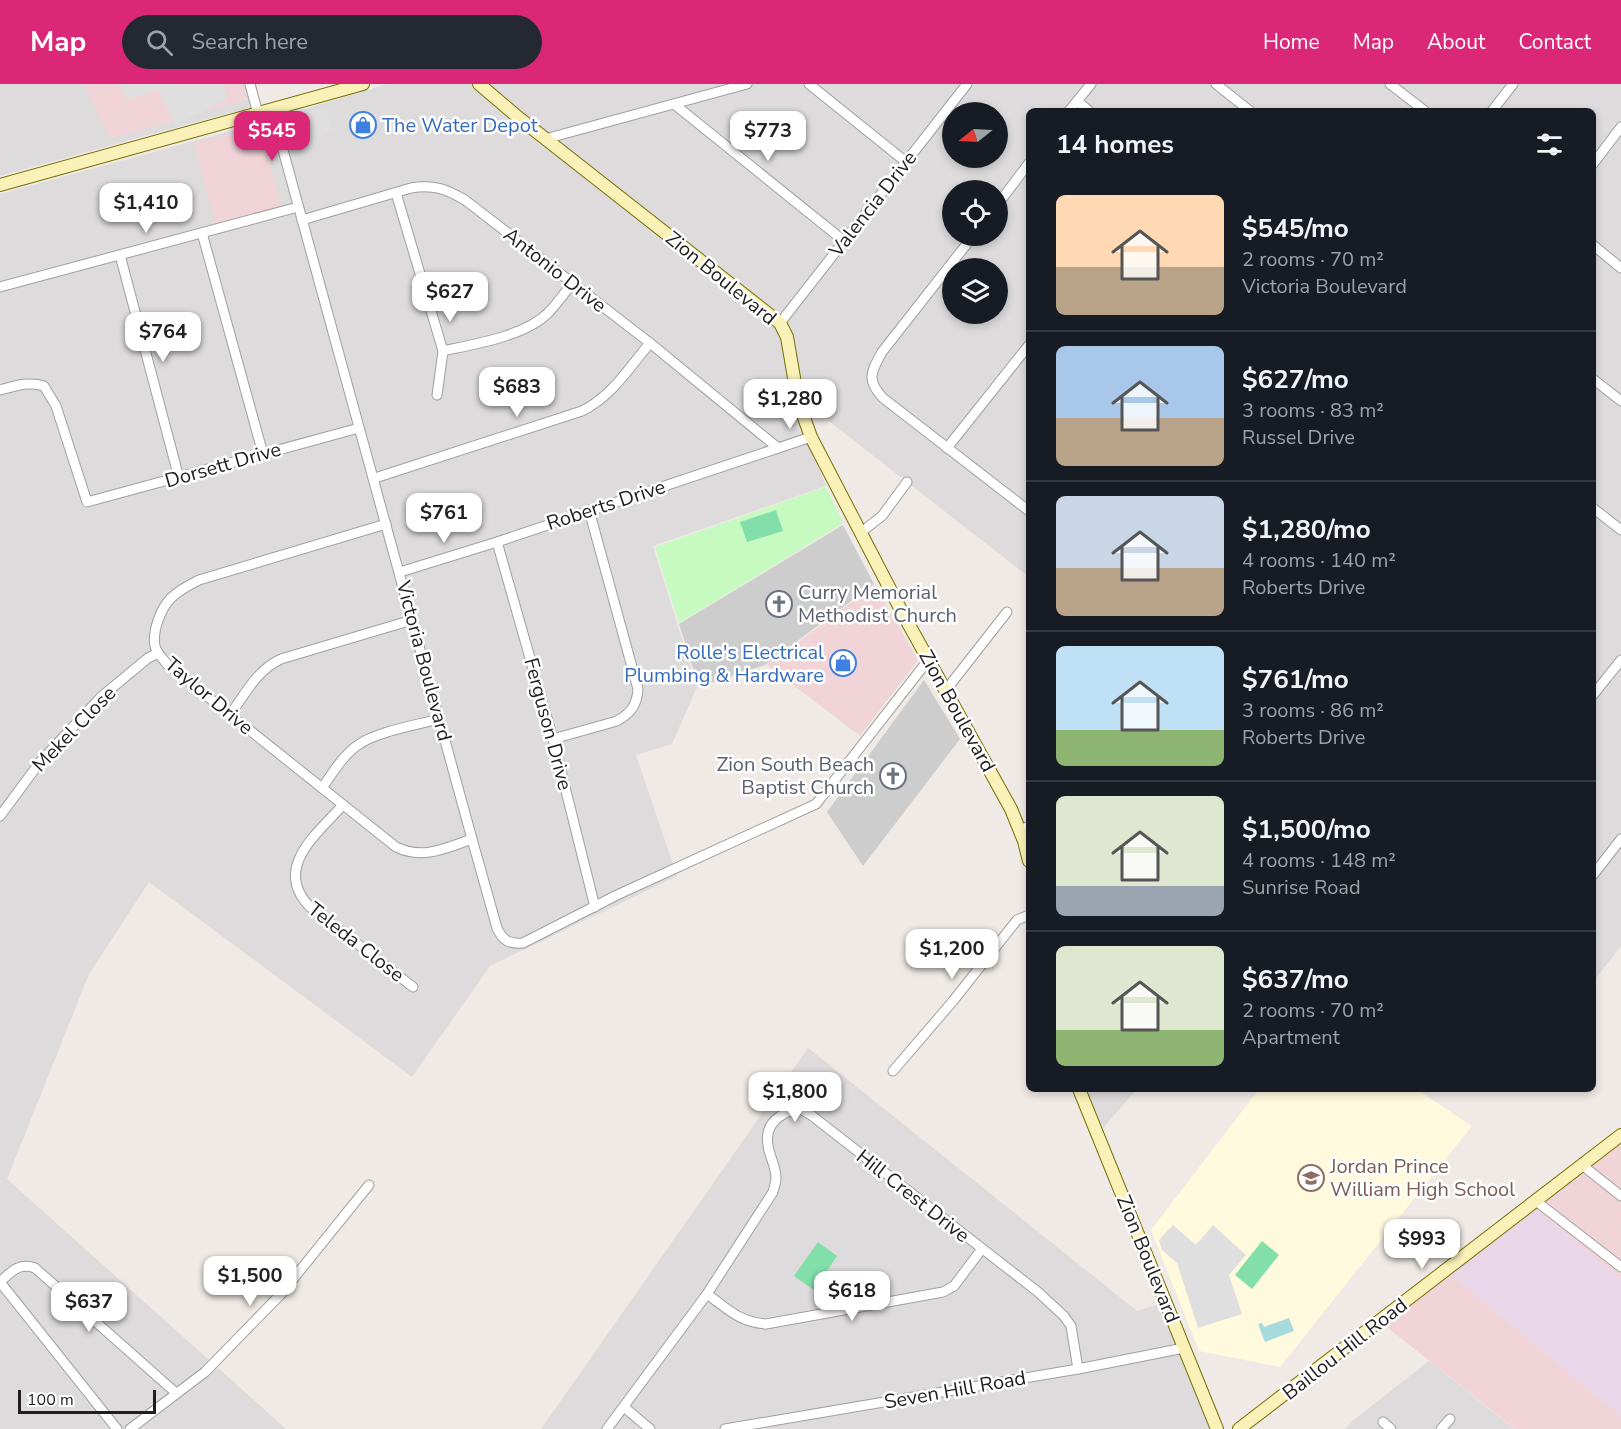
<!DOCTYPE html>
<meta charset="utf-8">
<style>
:root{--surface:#171b24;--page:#242831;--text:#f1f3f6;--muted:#9ea1a6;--line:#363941;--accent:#db2777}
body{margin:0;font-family:"Nunito Sans",sans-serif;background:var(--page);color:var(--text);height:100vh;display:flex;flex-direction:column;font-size:22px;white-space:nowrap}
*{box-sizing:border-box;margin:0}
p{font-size:20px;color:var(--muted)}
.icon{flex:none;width:33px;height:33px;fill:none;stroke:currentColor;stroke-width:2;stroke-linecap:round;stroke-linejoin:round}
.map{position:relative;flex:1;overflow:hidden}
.side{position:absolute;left:1026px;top:24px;width:570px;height:984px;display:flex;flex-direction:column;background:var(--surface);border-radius:9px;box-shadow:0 3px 9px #0003}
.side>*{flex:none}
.needle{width:39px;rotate:252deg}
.fabs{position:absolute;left:942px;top:18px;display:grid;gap:12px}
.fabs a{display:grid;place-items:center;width:66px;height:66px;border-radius:50%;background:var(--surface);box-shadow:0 3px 9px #0003;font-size:30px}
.scale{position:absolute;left:18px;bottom:15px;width:138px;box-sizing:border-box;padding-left:6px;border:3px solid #1f1f1f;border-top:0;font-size:16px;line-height:21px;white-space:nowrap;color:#1f1f1f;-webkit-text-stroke:4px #fff;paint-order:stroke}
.price{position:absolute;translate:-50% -51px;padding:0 14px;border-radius:12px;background:#fff;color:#222;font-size:20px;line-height:39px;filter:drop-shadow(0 2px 3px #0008)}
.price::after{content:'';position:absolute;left:50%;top:36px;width:18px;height:14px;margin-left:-9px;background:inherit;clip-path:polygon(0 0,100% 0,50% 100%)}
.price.current{background:var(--accent);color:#fff}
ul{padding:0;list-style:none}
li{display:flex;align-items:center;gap:18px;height:150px;padding:0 30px}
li+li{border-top:2px solid var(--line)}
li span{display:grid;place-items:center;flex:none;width:168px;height:120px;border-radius:9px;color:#555}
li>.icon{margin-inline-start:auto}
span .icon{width:72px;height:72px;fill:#fffc;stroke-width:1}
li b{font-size:26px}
h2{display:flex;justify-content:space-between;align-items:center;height:72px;padding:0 30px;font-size:26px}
header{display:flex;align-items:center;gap:36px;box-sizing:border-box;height:84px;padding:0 30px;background:var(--accent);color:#fff}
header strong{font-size:28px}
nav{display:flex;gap:33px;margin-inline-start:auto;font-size:21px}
.search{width:420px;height:54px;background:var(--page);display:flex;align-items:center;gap:15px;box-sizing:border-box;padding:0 21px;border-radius:33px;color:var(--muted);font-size:22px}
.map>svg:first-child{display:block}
.residential{fill:#dddbdc;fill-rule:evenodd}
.commercial{fill:#f0d4d8}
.industrial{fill:#e9d6e8}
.education{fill:#fff9de}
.religious{fill:#cdcdcd}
.park{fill:#c7fac1}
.pitch{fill:#82dfaa}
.parking{fill:#dfdfdf}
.water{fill:#a5dbdd}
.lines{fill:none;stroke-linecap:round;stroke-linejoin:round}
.street-casing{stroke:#a0a0a0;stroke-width:11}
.secondary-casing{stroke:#776f04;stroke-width:14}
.street{stroke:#fff;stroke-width:9}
.secondary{stroke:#faf1b8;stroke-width:12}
.labels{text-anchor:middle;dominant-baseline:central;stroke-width:5;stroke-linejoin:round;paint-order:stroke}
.shop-label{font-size:20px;fill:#366cbe;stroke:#fff;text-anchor:start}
.street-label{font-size:20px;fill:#1f1f1f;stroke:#fff}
.worship-label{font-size:20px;fill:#5b616d;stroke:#fff;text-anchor:start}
.education-label{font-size:20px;fill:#785e54;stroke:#fff;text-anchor:start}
</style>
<header>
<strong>Map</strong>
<div class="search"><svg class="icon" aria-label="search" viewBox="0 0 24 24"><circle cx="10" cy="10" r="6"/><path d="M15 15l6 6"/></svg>Search here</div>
<nav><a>Home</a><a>Map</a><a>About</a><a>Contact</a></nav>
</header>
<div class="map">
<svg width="1621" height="1345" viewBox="0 0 1621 1345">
<rect width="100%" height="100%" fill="#efeae5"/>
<g class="residential">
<polygon points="0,0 256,0 261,20 0,92"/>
<path d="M387 0H1621V862L1593 898V27H1029V493L789 306 798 333 826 402 653 462 697 603 672 660 636 671 677 792 490 882 412 993 149 798 89 890 7 1095 286 1345H0V110L260 39ZM952 28H998V74H952ZM952 106H998V152H952ZM952 184H998V230H952Z"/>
<polygon points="808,964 1137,1227 1162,1219 1210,1345 541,1345"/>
<polygon points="1086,1005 1137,1005 1103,1044"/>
<polygon points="1429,1277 1514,1345 1345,1345 1351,1338"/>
</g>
<g class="commercial">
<polygon points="83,0 243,0 247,16 110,55"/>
<polygon points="258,42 282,122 215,140 194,59"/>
<polygon points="875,501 918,576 860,652 767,581"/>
<polygon points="1621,1057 1621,1195 1534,1124"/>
<polygon points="1450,1189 1621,1332 1621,1345 1515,1345 1383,1240"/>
</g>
<polygon class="industrial" points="1534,1124 1621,1195 1621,1332 1450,1189"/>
<polygon class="education" points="1259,1005 1416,1005 1472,1042 1280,1283 1199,1267 1151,1146"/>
<g class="religious">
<polygon points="843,441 874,500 765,581 699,603 679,540"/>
<polygon points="924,596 960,655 863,782 827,728"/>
</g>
<polygon class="park" points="826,403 843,439 679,539 655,463"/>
<g class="pitch">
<polygon points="776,426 783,447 747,458 740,438"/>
<polygon points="1262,1157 1279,1171 1252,1205 1235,1191"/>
<polygon points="818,1158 837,1172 814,1206 794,1192"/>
</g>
<g class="parking">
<polygon points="118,0 224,0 228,15 175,41 158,5 127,16"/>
<polygon points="325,23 332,45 324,48 325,52 318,54 310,27"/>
<polygon points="1173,1141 1196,1161 1213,1141 1246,1171 1229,1191 1242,1230 1198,1244 1177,1179 1162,1166 1159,1156"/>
</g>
<polygon class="water" points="1289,1234 1294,1247 1265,1258 1258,1240 1262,1239 1264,1243"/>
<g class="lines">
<defs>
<g id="street">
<polyline points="250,0 258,30"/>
<polyline points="809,0 906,78"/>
<polyline points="1216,0 1250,27"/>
<polyline points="1390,0 1425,27"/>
<polyline points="1077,17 1089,27"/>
<polyline points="674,20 844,157"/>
<path d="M272 26 472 755 497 844C503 857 509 860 523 859L617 811 816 720 929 575"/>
<polyline points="1069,27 1091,0"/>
<polyline points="1492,27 1513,0"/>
<polyline points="545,55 747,0"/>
<polyline points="1593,80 1621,43"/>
<path d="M396 109 443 267C475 260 525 252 548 229 557 220 564 209 572 200"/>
<polyline points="998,120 1029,79"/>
<path d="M302 136 411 104C433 100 446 105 465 116L650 259 778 364"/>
<polyline points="202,149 263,370"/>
<path d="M973 152 882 268C871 288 866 296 883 314L1029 427"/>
<polyline points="1593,161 1621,184"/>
<polyline points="120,171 179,394"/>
<polyline points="0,203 298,123"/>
<polyline points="780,239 967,0"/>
<polyline points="1593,295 1621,317"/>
<path d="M0 306C15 302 29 297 44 302L56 322 87 418 359 344"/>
<polyline points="437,311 443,267"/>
<polyline points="947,364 1029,261"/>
<path d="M375 394 582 327C612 312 629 284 650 259"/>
<polyline points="1593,424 1621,446"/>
<path d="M386 440 199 496C189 501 179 506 171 514 161 524 152 547 155 562 157 570 163 575 168 581L396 763C423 776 446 764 472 755"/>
<polyline points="860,449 882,432 907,398"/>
<polyline points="497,458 553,655 595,823"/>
<polyline points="400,488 497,458 811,353"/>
<polyline points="946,606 1007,528"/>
<polyline points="1593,611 1621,576"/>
<path d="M230 631C245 610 257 586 281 575L412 536"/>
<path d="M553 655 617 637C631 629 637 621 638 605L589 426"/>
<path d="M322 704C332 690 343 671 358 661 375 648 417 641 439 635"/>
<path d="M343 721C317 750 272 784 310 823L413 903"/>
<polyline points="0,732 40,678 101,613 148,574 158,569"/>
<polyline points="1020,746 1029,742"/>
<polyline points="1593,791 1621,755"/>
<polyline points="893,987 953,917 1017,836 1029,831"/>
<polyline points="1582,1081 1621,1112"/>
<polyline points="1536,1117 1621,1183"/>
<path d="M0 1198C11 1188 19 1178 35 1184L176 1309"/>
<polyline points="0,1198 117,1345"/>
<path d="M707 1210C728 1225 739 1238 766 1240L943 1208 954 1202 981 1166"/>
<polyline points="624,1323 650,1345"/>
<polyline points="1383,1338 1391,1345"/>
<polyline points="130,1345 205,1288 281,1210 369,1101"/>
<path d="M607 1345 707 1210 773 1108C774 1104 776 1098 776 1094 776 1082 769 1072 768 1061 764 1039 781 1029 799 1024L811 1031 1038 1208 1064 1232 1071 1242 1078 1285"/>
<polyline points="725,1345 1078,1285 1184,1264"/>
<polyline points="1441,1345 1450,1335"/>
</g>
<g id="secondary">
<polyline points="479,0 519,34 780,239 787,253 798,317 811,353 903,530 1011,725 1024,757 1029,777"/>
<polyline points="0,101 363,0"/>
<polyline points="1079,1005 1217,1345"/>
<polyline points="1239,1345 1621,1051"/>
</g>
</defs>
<use href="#street" class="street-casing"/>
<use href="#secondary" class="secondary-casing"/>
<use href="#street" class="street"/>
<use href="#secondary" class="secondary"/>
</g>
<defs>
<symbol id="shop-ring" viewBox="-11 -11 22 22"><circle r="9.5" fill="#fff" stroke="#3f7fe0" stroke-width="1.5"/><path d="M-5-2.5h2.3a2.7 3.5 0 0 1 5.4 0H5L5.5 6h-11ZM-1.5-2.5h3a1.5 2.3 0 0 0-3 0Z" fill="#3f7fe0"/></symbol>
<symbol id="church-ring" viewBox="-11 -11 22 22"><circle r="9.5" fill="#fff" stroke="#6b7280" stroke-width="1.5"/><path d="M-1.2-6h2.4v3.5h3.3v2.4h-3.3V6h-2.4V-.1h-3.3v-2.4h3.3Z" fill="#6b7280"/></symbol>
<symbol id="school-ring" viewBox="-11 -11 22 22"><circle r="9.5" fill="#fff" stroke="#8d6e63" stroke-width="1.5"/><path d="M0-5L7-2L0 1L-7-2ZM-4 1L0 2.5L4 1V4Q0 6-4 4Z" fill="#8d6e63"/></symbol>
</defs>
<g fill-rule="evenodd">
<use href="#shop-ring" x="348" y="26" width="30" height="30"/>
<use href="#church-ring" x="764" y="505" width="30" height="30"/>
<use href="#shop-ring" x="828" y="564" width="30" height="30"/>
<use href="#church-ring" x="878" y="677" width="30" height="30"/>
<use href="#school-ring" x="1296" y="1079" width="30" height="30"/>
</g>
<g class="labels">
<g class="shop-label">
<text x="382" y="41">The Water Depot</text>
<text x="824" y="568" text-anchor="end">Rolle's Electrical<tspan x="824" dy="23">Plumbing &amp; Hardware</tspan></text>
</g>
<g class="street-label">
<text transform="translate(873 120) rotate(-52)">Valencia Drive</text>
<text transform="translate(555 186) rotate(38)">Antonio Drive</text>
<text transform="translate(721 194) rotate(39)">Zion Boulevard</text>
<text transform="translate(223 381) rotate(-16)">Dorsett Drive</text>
<text transform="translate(606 421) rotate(-18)">Roberts Drive</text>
<text transform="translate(424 577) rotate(75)">Victoria Boulevard</text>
<text transform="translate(209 612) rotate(40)">Taylor Drive</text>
<text transform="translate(957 627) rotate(61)">Zion Boulevard</text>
<text transform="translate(548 640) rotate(75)">Ferguson Drive</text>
<text transform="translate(74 645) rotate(-46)">Mekel Close</text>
<text transform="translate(356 858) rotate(38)">Teleda Close</text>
<text transform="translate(913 1112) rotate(38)">Hill Crest Drive</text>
<text transform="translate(1148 1175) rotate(68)">Zion Boulevard</text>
<text transform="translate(1345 1265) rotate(-38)">Baillou Hill Road</text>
<text transform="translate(955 1306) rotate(-10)">Seven Hill Road</text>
</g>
<g class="worship-label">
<text x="798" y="508">Curry Memorial<tspan x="798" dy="23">Methodist Church</tspan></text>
<text x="874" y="680" text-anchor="end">Zion South Beach<tspan x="874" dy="23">Baptist Church</tspan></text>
</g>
<g class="education-label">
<text x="1330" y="1082">Jordan Prince<tspan x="1330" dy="23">William High School</tspan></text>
</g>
</g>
</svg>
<div class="fabs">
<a><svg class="needle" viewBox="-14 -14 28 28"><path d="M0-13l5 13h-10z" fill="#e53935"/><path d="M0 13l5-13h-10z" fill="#9ea1a6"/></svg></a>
<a><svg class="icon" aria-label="locate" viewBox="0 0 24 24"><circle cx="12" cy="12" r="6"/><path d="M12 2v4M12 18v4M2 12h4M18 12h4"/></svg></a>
<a><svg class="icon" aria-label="layers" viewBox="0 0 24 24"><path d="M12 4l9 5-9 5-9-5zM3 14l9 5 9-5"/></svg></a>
</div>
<div class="scale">100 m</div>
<b class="price current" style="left:272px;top:78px">$545</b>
<b class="price" style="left:768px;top:78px">$773</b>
<b class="price" style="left:146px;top:150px">$1,410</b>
<b class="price" style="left:450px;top:239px">$627</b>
<b class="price" style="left:163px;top:279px">$764</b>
<b class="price" style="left:517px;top:334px">$683</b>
<b class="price" style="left:790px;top:346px">$1,280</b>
<b class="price" style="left:444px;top:460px">$761</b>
<b class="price" style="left:952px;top:896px">$1,200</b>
<b class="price" style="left:795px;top:1039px">$1,800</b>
<b class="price" style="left:1422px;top:1186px">$993</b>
<b class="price" style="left:250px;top:1223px">$1,500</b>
<b class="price" style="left:852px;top:1238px">$618</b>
<b class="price" style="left:89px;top:1249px">$637</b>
<section class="side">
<h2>14 homes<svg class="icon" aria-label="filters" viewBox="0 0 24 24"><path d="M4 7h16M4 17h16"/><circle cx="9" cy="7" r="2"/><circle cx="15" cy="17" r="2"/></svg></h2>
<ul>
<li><span style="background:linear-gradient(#ffd9b3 60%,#b9a48a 0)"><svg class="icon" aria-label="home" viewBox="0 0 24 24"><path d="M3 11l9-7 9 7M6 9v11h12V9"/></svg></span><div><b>$545/mo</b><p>2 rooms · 70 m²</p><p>Victoria Boulevard</p></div></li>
<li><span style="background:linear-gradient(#a9c7e8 60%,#b9a48a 0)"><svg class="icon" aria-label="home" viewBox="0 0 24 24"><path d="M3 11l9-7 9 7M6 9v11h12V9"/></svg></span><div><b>$627/mo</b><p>3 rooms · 83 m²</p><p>Russel Drive</p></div></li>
<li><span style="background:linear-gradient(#c9d6e8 60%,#b9a48a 0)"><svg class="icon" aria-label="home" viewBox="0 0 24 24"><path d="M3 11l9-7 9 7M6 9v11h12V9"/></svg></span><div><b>$1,280/mo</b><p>4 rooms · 140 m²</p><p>Roberts Drive</p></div></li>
<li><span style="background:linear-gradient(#bfe0f5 70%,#8fb573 0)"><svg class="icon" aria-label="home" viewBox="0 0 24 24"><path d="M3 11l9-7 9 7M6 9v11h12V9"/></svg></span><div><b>$761/mo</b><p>3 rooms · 86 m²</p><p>Roberts Drive</p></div></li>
<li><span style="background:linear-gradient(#dfe7d0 75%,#9aa5b1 0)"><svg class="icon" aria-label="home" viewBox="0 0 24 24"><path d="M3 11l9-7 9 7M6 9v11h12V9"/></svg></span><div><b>$1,500/mo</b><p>4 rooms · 148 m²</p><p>Sunrise Road</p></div></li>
<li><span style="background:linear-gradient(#dfe7d0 70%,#8fb573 0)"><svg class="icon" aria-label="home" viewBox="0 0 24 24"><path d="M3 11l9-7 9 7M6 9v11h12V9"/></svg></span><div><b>$637/mo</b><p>2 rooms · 70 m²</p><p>Apartment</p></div></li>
</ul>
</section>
</div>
